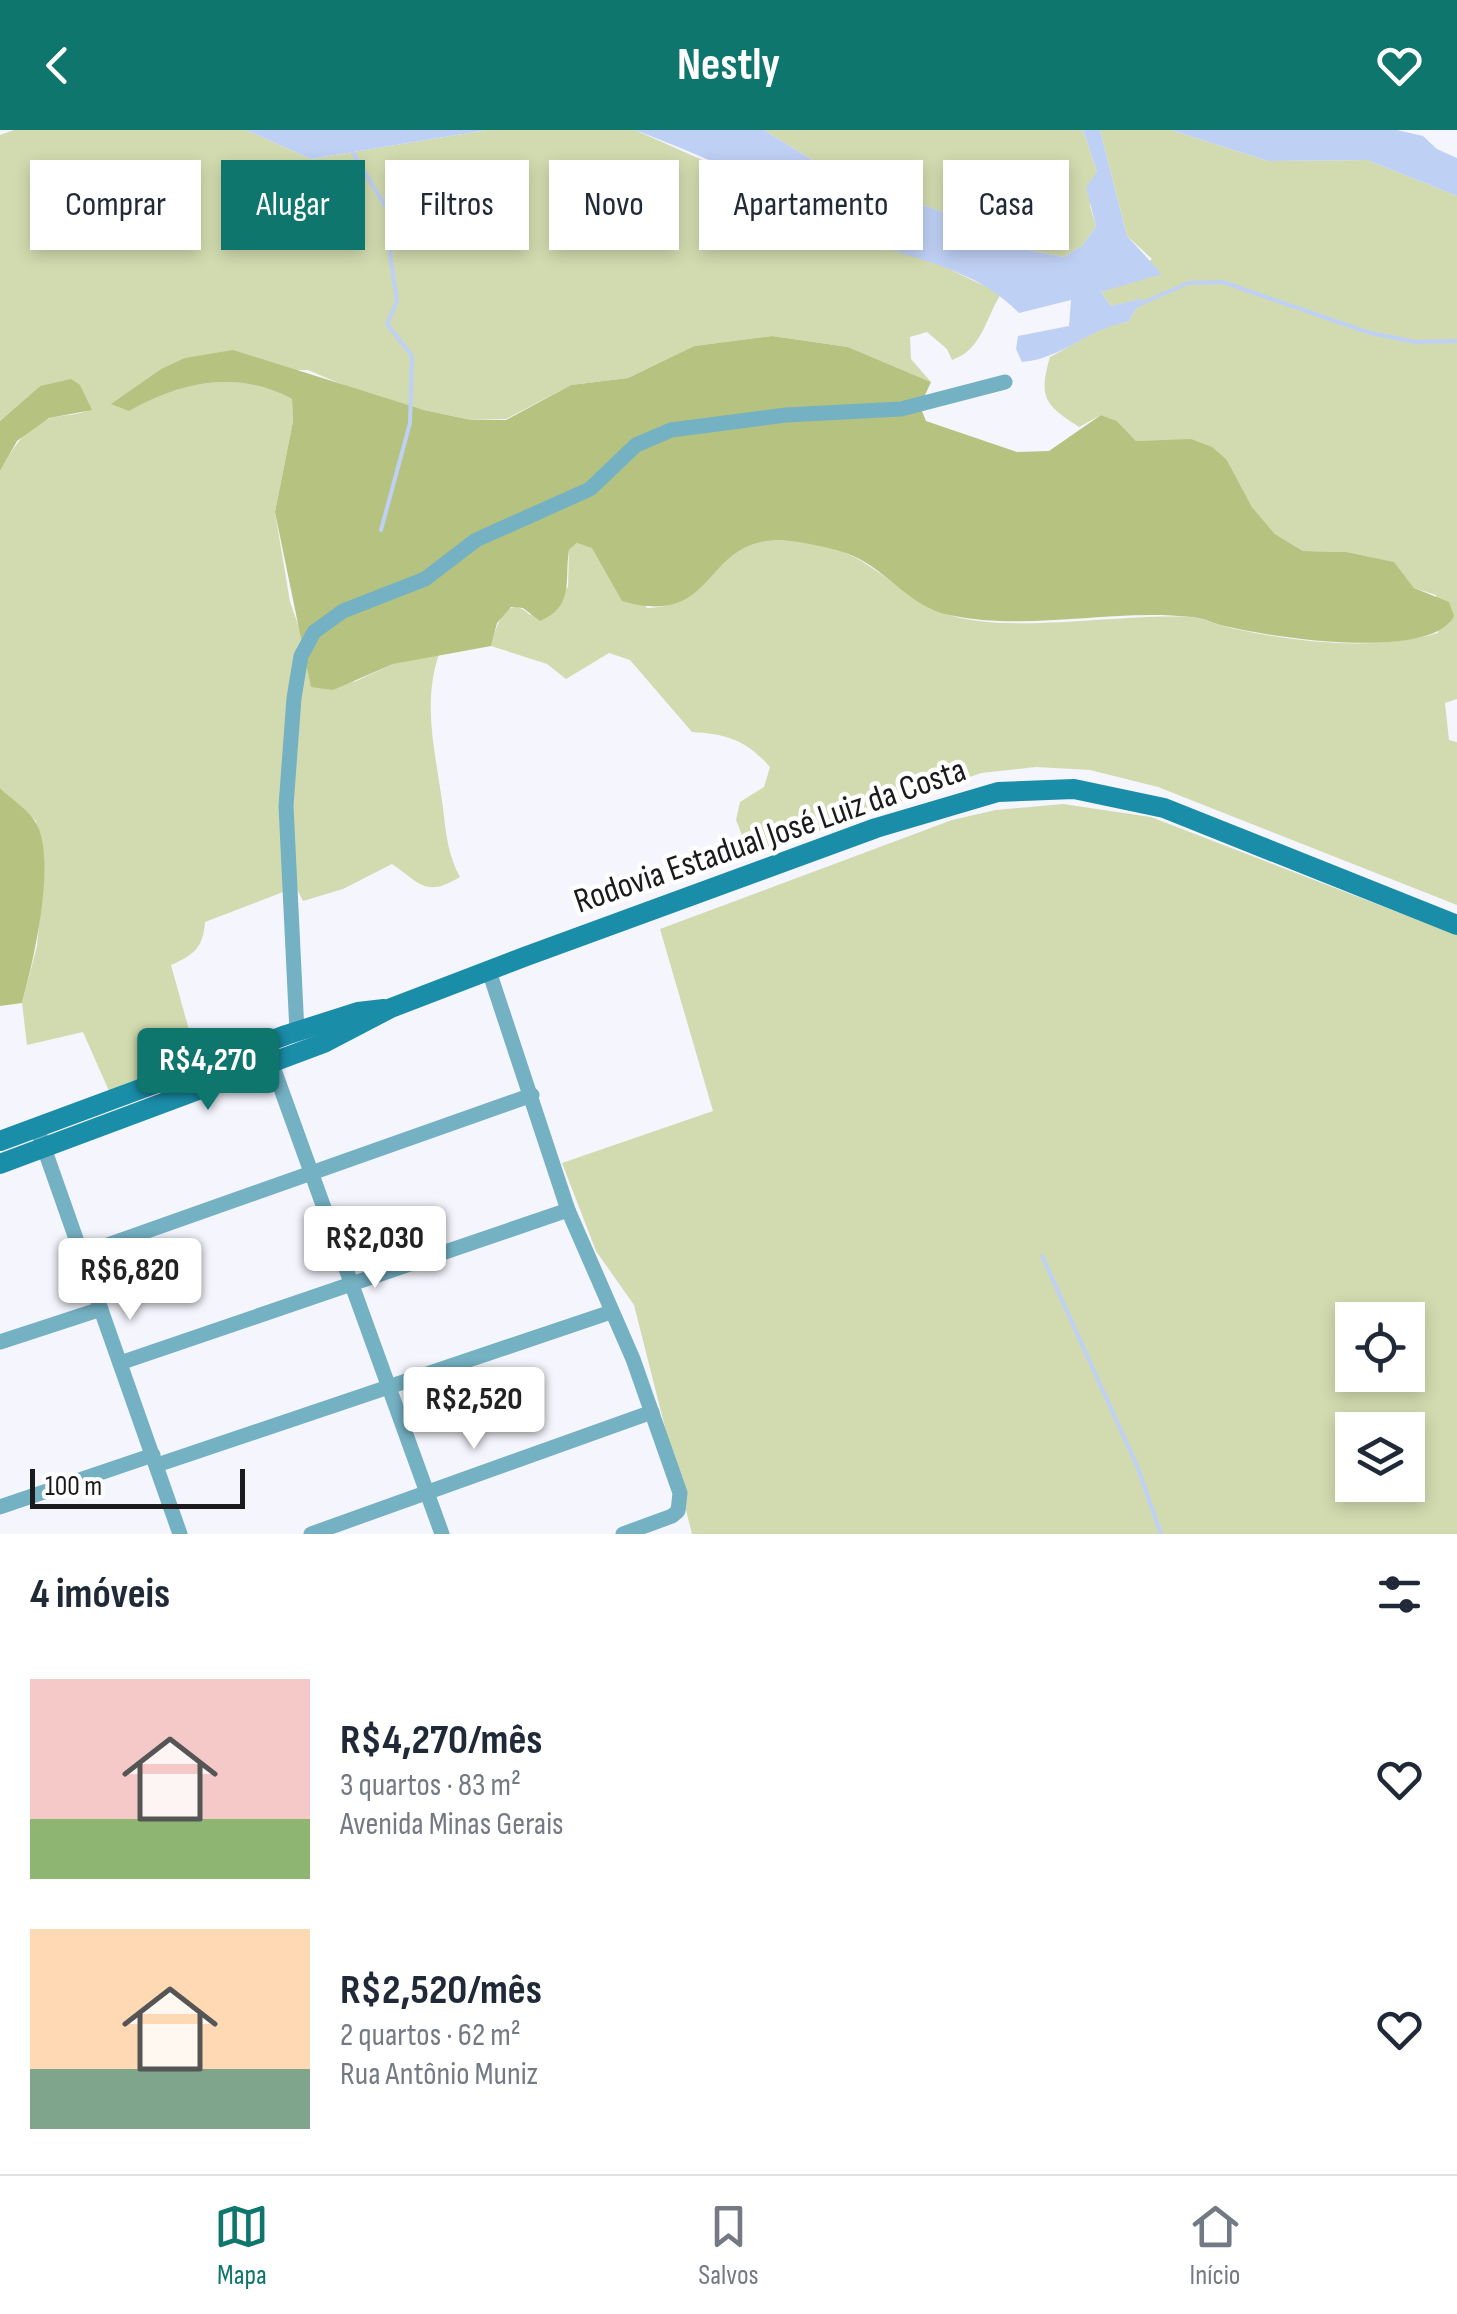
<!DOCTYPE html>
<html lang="pt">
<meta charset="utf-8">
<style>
:root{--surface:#fff;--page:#f2f2f3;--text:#1f2937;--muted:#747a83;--line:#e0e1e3;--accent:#0f766e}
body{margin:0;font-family:"Sofia Sans Condensed",sans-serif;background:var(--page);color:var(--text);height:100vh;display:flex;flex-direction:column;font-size:38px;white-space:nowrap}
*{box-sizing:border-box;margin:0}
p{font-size:32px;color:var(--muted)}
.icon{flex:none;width:55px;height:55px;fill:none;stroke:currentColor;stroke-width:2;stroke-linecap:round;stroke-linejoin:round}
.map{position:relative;height:1404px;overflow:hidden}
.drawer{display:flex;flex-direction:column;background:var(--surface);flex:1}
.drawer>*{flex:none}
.banner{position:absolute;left:30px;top:30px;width:1398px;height:90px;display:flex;gap:20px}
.buttons{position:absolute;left:1335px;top:1172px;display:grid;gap:20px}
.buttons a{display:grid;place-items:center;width:90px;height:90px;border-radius:0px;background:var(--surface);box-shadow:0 5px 15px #0003;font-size:50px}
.scale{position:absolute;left:30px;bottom:25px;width:215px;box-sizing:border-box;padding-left:10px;border:5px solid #1b1b1e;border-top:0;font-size:28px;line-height:35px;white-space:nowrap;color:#1b1b1e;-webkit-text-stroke:8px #fff;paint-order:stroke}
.price{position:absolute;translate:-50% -85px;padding:0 22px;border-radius:10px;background:#fff;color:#222;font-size:32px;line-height:65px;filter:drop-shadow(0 2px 5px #0008)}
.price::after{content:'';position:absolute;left:50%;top:60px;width:30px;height:22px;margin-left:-15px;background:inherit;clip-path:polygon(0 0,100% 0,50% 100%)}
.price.active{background:var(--accent);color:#fff}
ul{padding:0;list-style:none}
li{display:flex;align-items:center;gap:30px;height:250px;padding:0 30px}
li span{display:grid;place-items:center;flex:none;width:280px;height:200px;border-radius:0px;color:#555}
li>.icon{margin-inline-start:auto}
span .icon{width:120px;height:120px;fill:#fffc;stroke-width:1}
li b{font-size:42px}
h2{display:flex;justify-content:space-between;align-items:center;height:120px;padding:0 30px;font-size:42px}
.tag{padding:0 35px;border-radius:0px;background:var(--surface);box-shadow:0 5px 15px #0003;font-size:35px;line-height:90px}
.tag.active{background:var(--accent);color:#fff}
header{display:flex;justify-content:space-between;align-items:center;height:130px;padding:0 30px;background:var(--accent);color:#fff;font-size:45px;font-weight:700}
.dock{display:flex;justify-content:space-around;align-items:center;height:140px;border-top:2px solid var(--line);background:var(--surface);font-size:28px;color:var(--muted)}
.dock a{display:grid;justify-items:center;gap:5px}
.dock .active{color:var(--accent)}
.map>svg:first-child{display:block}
.green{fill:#d2dbaf;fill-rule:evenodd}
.forest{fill:#b6c380}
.water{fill:#bfd0f5}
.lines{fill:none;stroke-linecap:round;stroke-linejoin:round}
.stream{stroke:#bfd0f5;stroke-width:4}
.minor{stroke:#74b1c3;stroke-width:15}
.secondary{stroke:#1a8da8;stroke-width:20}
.labels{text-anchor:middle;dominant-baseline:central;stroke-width:9;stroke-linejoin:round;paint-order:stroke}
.street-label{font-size:35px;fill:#1b1b1e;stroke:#fff}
</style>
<header><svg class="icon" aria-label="back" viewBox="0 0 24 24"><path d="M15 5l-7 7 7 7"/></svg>Nestly<svg class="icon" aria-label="heart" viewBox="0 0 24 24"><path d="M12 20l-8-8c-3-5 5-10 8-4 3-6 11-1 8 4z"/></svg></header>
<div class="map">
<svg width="1457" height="1404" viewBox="0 0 1457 1404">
<rect width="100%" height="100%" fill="#f5f5fd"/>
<g class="green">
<path d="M14 0H246L311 29 487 0H635L783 66 817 91 943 136 1001 164C986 187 982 220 952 230L947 219 927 202 910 207 911 229 931 252 848 217 772 206 694 216 628 248 571 255 506 289 471 290 424 280 367 265 308 240 161 239 113 274 129 280C182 251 237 240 292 269L293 291 275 382 290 472 305 514 354 552 393 534 439 524C423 572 434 616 441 664 446 695 445 719 460 747 426 767 422 755 392 734L343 759 303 771 296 757 205 792C203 818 194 825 171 835L197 929 109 961 83 902 27 915 22 873 37 816 44 741 36 691 0 658V341C12 320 26 295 51 288 65 284 78 286 91 279L40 256 0 291V5Z"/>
<polygon points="764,0 1083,0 1097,42 1090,76 1096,96 1083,115 1064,127 1028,120 992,98 843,49"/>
<path d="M1100 0H1171L1268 31 1367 30 1457 66V569L1445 573 1449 610 1457 612V775L1158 657 1090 640 1036 637 981 643 750 725 736 690 740 672 764 657 770 637C746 610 727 604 692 602L630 530 609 523 566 549 547 534 491 516C496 496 506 462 530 485L568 457 569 420 577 413 592 417 647 478C711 478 719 403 783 409 803 412 839 418 856 428 887 445 912 472 946 484 1005 505 1124 483 1190 487 1203 488 1214 494 1227 497 1292 512 1373 522 1438 503L1436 465 1414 458 1393 432 1347 422 1303 421 1275 404 1252 377 1227 330 1191 310 1136 311 1117 291 1101 285 1079 297C1045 275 1038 268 1050 227L1108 195 1128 192 1142 169 1111 176 1101 162 1124 153 1152 129 1127 106Z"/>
<path d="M1063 674 1151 687 1457 805V1404H692L634 1175 596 1121 562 1033 713 981 660 799 952 690 996 680ZM1352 1190H1408V1245H1352ZM1352 1300H1408V1355H1352Z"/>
</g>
<g class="forest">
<path d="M772 206 848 217 931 252 920 276 926 291 1017 322 1049 321 1101 285 1117 291 1136 311 1191 309 1212 317 1227 330 1252 377 1275 404 1303 421 1347 422 1394 432 1414 458 1449 472 1454 486C1431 532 1272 507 1229 497 1216 495 1205 488 1192 487 1112 478 1029 502 949 485 910 477 888 441 853 426 839 419 794 410 779 410 701 410 718 499 622 471L592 418 577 413 569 420C564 451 575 476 540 491L523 478 511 477 497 493 491 516 393 534 333 560 311 557 275 382 293 291 292 269C237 240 182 251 129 281L111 274 161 239 185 228 233 220 424 280 471 290H506L571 255 628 248 694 216Z"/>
<polygon points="71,249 80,255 92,280 49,288 17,311 0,341 0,291 40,256"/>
<path d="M0 658C10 668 26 678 34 690 59 724 33 834 22 873L0 876Z"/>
</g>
<g class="water">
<polygon points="246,0 487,0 311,29"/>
<path d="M635 0H764L843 49 992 98 1028 120 1064 127 1083 115 1096 96 1086 57 1097 42 1083 0H1100L1127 106 1162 144 1101 162 1111 176 1143 168 1128 192C1089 198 1062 229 1022 232L1016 219 1018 206 1069 196 1071 170 1019 183C966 128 884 127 819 92 806 85 795 73 782 66 736 40 684 19 635 0Z"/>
<polygon points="1171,0 1397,0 1423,6 1437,19 1457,28 1457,66 1367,30 1268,31"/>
</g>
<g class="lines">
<g class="stream">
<polyline points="350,18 393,89 390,124 397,171 387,194 412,226 410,293 381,400"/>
<polyline points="1136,176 1188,153 1223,152 1367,202 1415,212 1457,211"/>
<polyline points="1042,1126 1137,1336 1161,1404"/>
</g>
<g class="minor">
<polyline points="489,841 568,1080 633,1229 680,1363 678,1381 672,1386 623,1404"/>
<polyline points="297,902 286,676 294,568 301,526 314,502 343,481 425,449 476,410 590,359 636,315 671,300 786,285 901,279 1005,252"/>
<polyline points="268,923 442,1404"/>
<polyline points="37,998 180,1404"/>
<polyline points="82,1124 532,965"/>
<polyline points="0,1212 101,1179"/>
<polyline points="120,1233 568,1080"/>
<polyline points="157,1335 611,1182"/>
<polyline points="0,1377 153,1325"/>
<polyline points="311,1404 652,1282"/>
</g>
<g class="secondary">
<polyline points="0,1011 286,905 358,882 384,879"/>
<polyline points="0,1034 324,913 391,878 524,827 876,698 998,662 1074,659 1164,678 1457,795"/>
</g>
</g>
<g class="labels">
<g class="street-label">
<text transform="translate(770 706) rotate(-19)">Rodovia Estadual José Luiz da Costa</text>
</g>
</g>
</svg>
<div class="buttons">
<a><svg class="icon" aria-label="locate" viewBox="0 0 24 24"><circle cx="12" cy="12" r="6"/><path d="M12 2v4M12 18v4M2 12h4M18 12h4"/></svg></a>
<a><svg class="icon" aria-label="layers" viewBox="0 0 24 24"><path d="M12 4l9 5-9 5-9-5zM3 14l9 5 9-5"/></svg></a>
</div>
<div class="scale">100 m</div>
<b class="price active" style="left:208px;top:983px">R$4,270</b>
<b class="price" style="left:375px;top:1161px">R$2,030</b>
<b class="price" style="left:130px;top:1193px">R$6,820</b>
<b class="price" style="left:474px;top:1322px">R$2,520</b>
<div class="banner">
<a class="tag">Comprar</a>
<a class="tag active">Alugar</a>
<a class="tag">Filtros</a>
<a class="tag">Novo</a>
<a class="tag">Apartamento</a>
<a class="tag">Casa</a>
</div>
</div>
<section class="drawer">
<h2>4 imóveis<svg class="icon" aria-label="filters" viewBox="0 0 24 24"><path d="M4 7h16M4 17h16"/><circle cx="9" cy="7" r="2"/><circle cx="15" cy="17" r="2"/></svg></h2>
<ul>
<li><span style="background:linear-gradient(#f6c9c9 70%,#8fb573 0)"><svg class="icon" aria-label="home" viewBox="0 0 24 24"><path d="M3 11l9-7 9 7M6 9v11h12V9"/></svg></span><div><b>R$4,270/mês</b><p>3 quartos · 83 m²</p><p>Avenida Minas Gerais</p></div><svg class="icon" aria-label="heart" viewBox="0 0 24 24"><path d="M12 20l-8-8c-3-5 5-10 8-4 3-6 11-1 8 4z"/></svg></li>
<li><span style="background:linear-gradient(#ffd9b3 70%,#7fa58c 0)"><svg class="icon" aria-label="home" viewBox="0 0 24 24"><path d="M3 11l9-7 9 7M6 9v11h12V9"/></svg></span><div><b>R$2,520/mês</b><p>2 quartos · 62 m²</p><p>Rua Antônio Muniz</p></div><svg class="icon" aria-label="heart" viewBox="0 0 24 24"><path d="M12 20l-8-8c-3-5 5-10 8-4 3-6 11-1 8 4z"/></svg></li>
</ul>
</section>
<nav class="dock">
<a class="active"><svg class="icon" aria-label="map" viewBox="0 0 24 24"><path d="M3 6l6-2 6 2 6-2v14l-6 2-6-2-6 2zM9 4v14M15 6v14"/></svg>Mapa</a>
<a><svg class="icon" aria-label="saved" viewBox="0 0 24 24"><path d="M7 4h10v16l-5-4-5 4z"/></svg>Salvos</a>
<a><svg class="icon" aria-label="home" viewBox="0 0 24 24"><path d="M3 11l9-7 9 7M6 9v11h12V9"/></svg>Início</a>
</nav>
